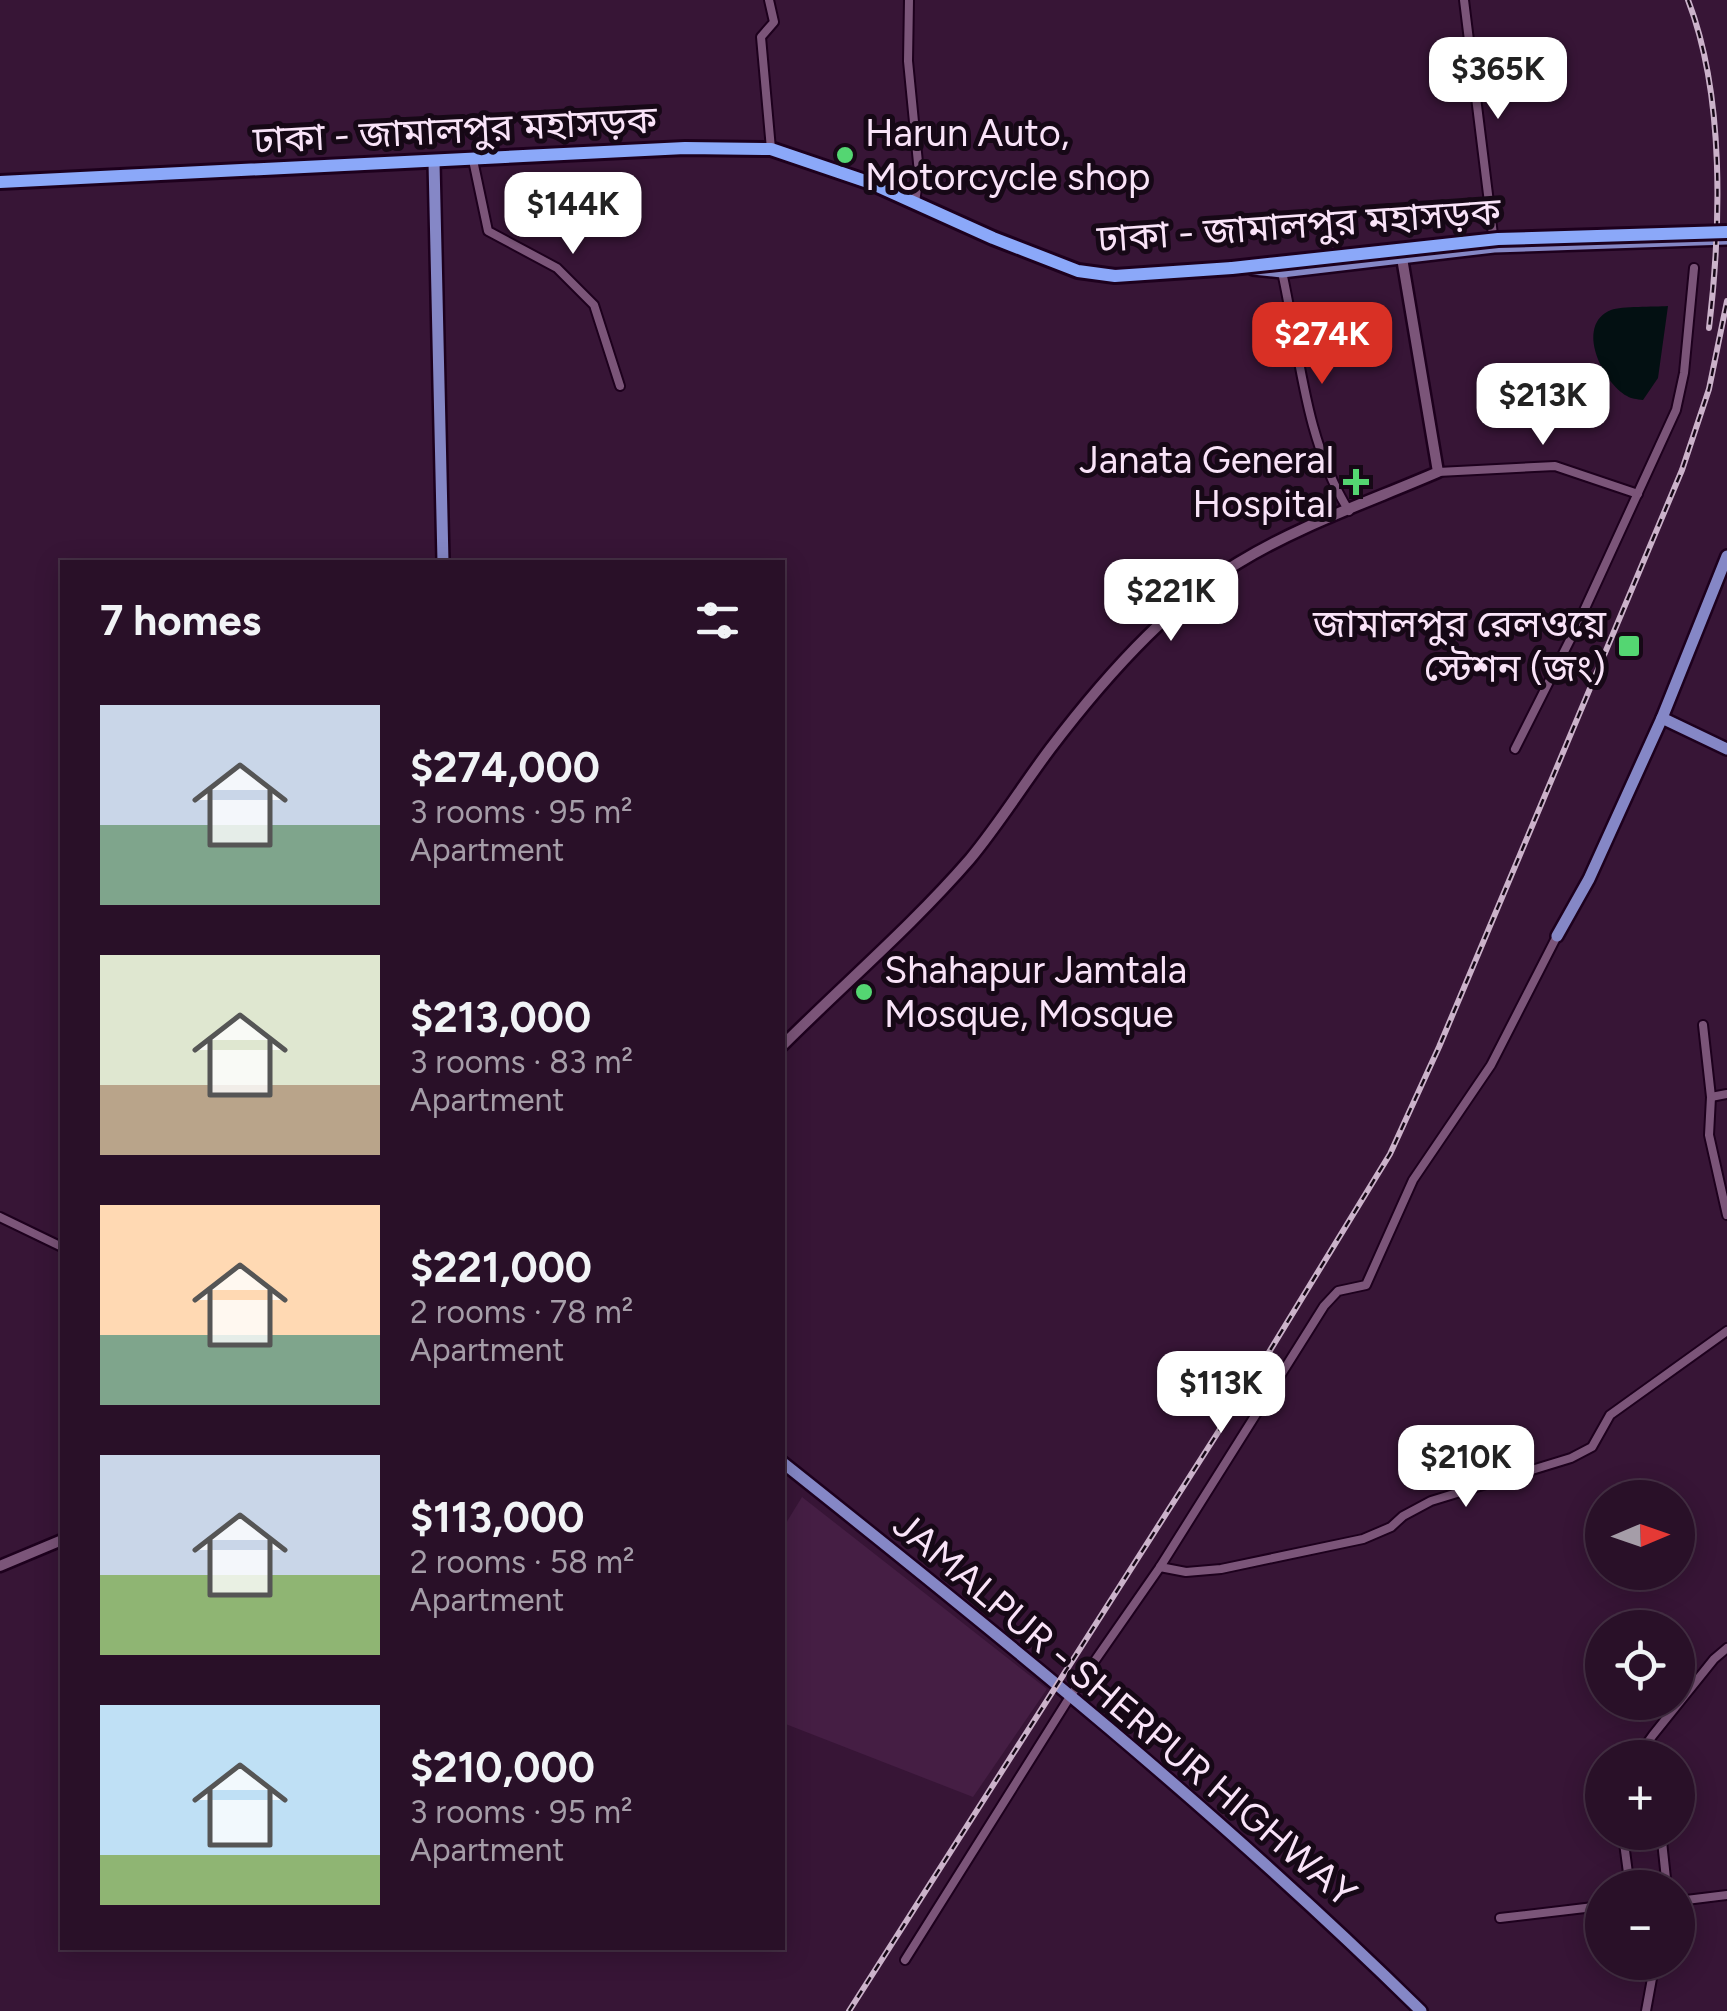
<!DOCTYPE html>
<meta charset="utf-8">
<style>
:root{--surface:#291028;--page:#351e34;--text:#f1f3f6;--muted:#a59da8;--line:#453045;--accent:#d93025}
body{margin:0;font-family:Figtree,"Noto Sans Bengali",sans-serif;background:var(--page);color:var(--text);height:100vh;display:flex;flex-direction:column;font-size:38px;white-space:nowrap}
*{box-sizing:border-box;margin:0}
p{font-size:32px;color:var(--muted)}
.icon{flex:none;width:55px;height:55px;fill:none;stroke:currentColor;stroke-width:2;stroke-linecap:round;stroke-linejoin:round}
.map{position:relative;flex:1;overflow:hidden}
.sheet{position:absolute;left:60px;top:560px;width:725px;height:1390px;display:flex;flex-direction:column;background:var(--surface);border-radius:0px;box-shadow:0 5px 25px #0003,0 0 0 2px var(--line)}
.sheet>*{flex:none}
.needle{width:65px;rotate:88deg}
.tools{position:absolute;left:1585px;top:1480px;display:grid;gap:20px}
.tools a{display:grid;place-items:center;width:110px;height:110px;border-radius:50%;background:var(--surface);box-shadow:0 5px 25px #0003,0 0 0 2px var(--line);font-size:50px}
.price{position:absolute;translate:-50% -85px;padding:0 22px;border-radius:20px;background:#fff;color:#222;font-size:32px;line-height:65px;filter:drop-shadow(0 2px 5px #0008)}
.price::after{content:'';position:absolute;left:50%;top:60px;width:30px;height:22px;margin-left:-15px;background:inherit;clip-path:polygon(0 0,100% 0,50% 100%)}
.price.current{background:var(--accent);color:#fff}
ul{padding:0;list-style:none}
li{display:flex;align-items:center;gap:30px;height:250px;padding:0 40px}
li span{display:grid;place-items:center;flex:none;width:280px;height:200px;border-radius:0px;color:#555}
li>.icon{margin-inline-start:auto}
span .icon{width:120px;height:120px;fill:#fffc;stroke-width:1}
li b{font-size:42px}
h2{display:flex;justify-content:space-between;align-items:center;height:120px;padding:0 40px;font-size:42px}
.map>svg:first-child{display:block}
.built{fill:#451e44}
.water{fill:#031012}
.lines{fill:none;stroke-linecap:round;stroke-linejoin:round}
.street-casing{stroke:#1d001d;stroke-width:12}
.secondary-casing{stroke:#1d001d;stroke-width:15}
.primary-casing{stroke:#1d001d;stroke-width:16}
.highway-casing{stroke:#1d001d;stroke-width:18}
.street{stroke:#7b5579;stroke-width:8}
.secondary{stroke:#7b5579;stroke-width:10}
.primary{stroke:#8587c6;stroke-width:11}
.highway{stroke:#8ba8f9;stroke-width:12}
.rail-casing{stroke:#cbb2ca;stroke-width:6}
.rail{stroke:#160816;stroke-width:2.5;stroke-dasharray:8;stroke-linecap:butt}
.highway-bridge-casing{stroke:#1d001d;stroke-width:18;stroke-linecap:butt}
.highway-bridge{stroke:#8ba8f9;stroke-width:12}
.poi-dot{fill:#54d672;stroke:#160816;stroke-width:4}
.labels{text-anchor:middle;dominant-baseline:central;stroke-width:10;stroke-linejoin:round;paint-order:stroke}
.street-label{font-size:38px;fill:#f9e3f8;stroke:#160816}
.poi-label{font-size:38px;fill:#f9e3f8;stroke:#160816;text-anchor:start}
</style>
<div class="map">
<svg width="1727" height="2011" viewBox="0 0 1727 2011">
<rect width="100%" height="100%" fill="#371536"/>
<polygon class="built" points="802,1497 1047,1689 973,1797 783,1723 783,1528"/>
<path class="water" d="M1668 306 1658 378 1643 400C1637 399 1631 399 1627 396 1603 383 1574 325 1611 310 1622 306 1654 307 1668 306Z"/>
<g class="lines">
<defs>
<g id="street">
<polyline points="769,0 774,22 761,37 771,149"/>
<polyline points="909,0 908,61 919,173 915,203"/>
<polyline points="1464,0 1494,243"/>
<polyline points="473,160 488,231 557,268 594,305 620,386"/>
<path d="M1282 272C1300 352 1304 439 1349 511"/>
<polyline points="1438,472 1555,466 1638,494"/>
<polyline points="1515,749 1576,628 1676,410 1684,373 1694,268"/>
<polyline points="1703,1025 1711,1097 1709,1135 1727,1215"/>
<polyline points="1711,1097 1727,1094"/>
<polyline points="0,1217 62,1247"/>
<polyline points="1160,1567 1186,1572 1221,1569 1363,1539 1391,1527 1403,1516 1431,1501 1571,1458 1592,1447 1610,1415 1727,1331"/>
<polyline points="1647,1758 1648,1742 1653,1735 1714,1659 1727,1648"/>
<polyline points="1661,1832 1667,1888"/>
<polyline points="1624,1843 1630,1888"/>
<polyline points="1678,1901 1727,1895"/>
<polyline points="1500,1918 1602,1906"/>
<polyline points="905,1960 1071,1695 1160,1567 1324,1306 1338,1291 1366,1285 1413,1180 1491,1065 1557,936"/>
<polyline points="1646,2011 1655,1962"/>
</g>
<g id="secondary">
<path d="M782 1046C845 983 912 926 970 859 999 824 1023 785 1050 749 1100 683 1167 606 1238 563 1300 525 1371 501 1438 472L1402 258"/>
<polyline points="0,1566 62,1540"/>
</g>
<g id="primary">
<polyline points="434,162 443,562"/>
<polyline points="1253,269 1282,272 1494,247 1727,239"/>
<polyline points="1662,718 1727,749"/>
<polyline points="1557,936 1589,879 1662,718 1727,556"/>
<path d="M782 1462C1002 1637 1221 1814 1421 2011"/>
</g>
<polyline id="highway" points="0,182 685,148 771,149 871,183 993,238 1078,271 1115,276 1232,268"/>
</defs>
<use href="#street" class="street-casing"/>
<use href="#secondary" class="secondary-casing"/>
<use href="#primary" class="primary-casing"/>
<use href="#highway" class="highway-casing"/>
<use href="#street" class="street"/>
<use href="#secondary" class="secondary"/>
<use href="#primary" class="primary"/>
<use href="#highway" class="highway"/>
<defs>
<g id="rail">
<path d="M1688 0C1725 96 1721 227 1709 328"/>
<polyline points="849,2011 1266,1357 1390,1154 1439,1047 1682,470 1709,389 1727,301"/>
</g>
</defs>
<use href="#rail" class="rail-casing"/>
<use href="#rail" class="rail"/>
<defs>
<polyline id="highway-bridge" points="1232,268 1498,239 1727,232"/>
</defs>
<use href="#highway-bridge" class="highway-bridge-casing"/>
<use href="#highway-bridge" class="highway-bridge"/>
</g>
<g class="poi-dot">
<circle cx="845" cy="155" r="10"/>
<path d="M1351 467h10v10h10v10h-10v10h-10v-10h-10v-10h10z"/>
<rect x="1617" y="634" width="24" height="24" rx="5"/>
<circle cx="864" cy="992" r="10"/>
</g>
<g class="labels">
<g class="street-label">
<text transform="translate(455 130) rotate(-3)">ঢাকা - জামালপুর মহাসড়ক</text>
<text transform="translate(1299 225) rotate(-4)">ঢাকা - জামালপুর মহাসড়ক</text>
<text transform="translate(1125 1709) rotate(40)">JAMALPUR - SHERPUR HIGHWAY</text>
</g>
<g class="poi-label">
<text x="865" y="133">Harun Auto,<tspan x="865" dy="44">Motorcycle shop</tspan></text>
<text x="1334" y="460" text-anchor="end">Janata General<tspan x="1334" dy="44">Hospital</tspan></text>
<text x="1606" y="624" text-anchor="end">জামালপুর রেলওয়ে<tspan x="1606" dy="44">স্টেশন (জং)</tspan></text>
<text x="884" y="970">Shahapur Jamtala<tspan x="884" dy="44">Mosque, Mosque</tspan></text>
</g>
</g>
</svg>
<div class="tools">
<a><svg class="needle" viewBox="-14 -14 28 28"><path d="M0-13l5 13h-10z" fill="#e53935"/><path d="M0 13l5-13h-10z" fill="#a59da8"/></svg></a>
<a><svg class="icon" aria-label="locate" viewBox="0 0 24 24"><circle cx="12" cy="12" r="6"/><path d="M12 2v4M12 18v4M2 12h4M18 12h4"/></svg></a>
<a>+</a>
<a>−</a>
</div>
<b class="price" style="left:1498px;top:122px">$365K</b>
<b class="price" style="left:573px;top:257px">$144K</b>
<b class="price current" style="left:1322px;top:387px">$274K</b>
<b class="price" style="left:1543px;top:448px">$213K</b>
<b class="price" style="left:1171px;top:644px">$221K</b>
<b class="price" style="left:1221px;top:1436px">$113K</b>
<b class="price" style="left:1466px;top:1510px">$210K</b>
<section class="sheet">
<h2>7 homes<svg class="icon" aria-label="filters" viewBox="0 0 24 24"><path d="M4 7h16M4 17h16"/><circle cx="9" cy="7" r="2"/><circle cx="15" cy="17" r="2"/></svg></h2>
<ul>
<li><span style="background:linear-gradient(#c9d6e8 60%,#7fa58c 0)"><svg class="icon" aria-label="home" viewBox="0 0 24 24"><path d="M3 11l9-7 9 7M6 9v11h12V9"/></svg></span><div><b>$274,000</b><p>3 rooms · 95 m²</p><p>Apartment</p></div></li>
<li><span style="background:linear-gradient(#dfe7d0 65%,#b9a48a 0)"><svg class="icon" aria-label="home" viewBox="0 0 24 24"><path d="M3 11l9-7 9 7M6 9v11h12V9"/></svg></span><div><b>$213,000</b><p>3 rooms · 83 m²</p><p>Apartment</p></div></li>
<li><span style="background:linear-gradient(#ffd9b3 65%,#7fa58c 0)"><svg class="icon" aria-label="home" viewBox="0 0 24 24"><path d="M3 11l9-7 9 7M6 9v11h12V9"/></svg></span><div><b>$221,000</b><p>2 rooms · 78 m²</p><p>Apartment</p></div></li>
<li><span style="background:linear-gradient(#c9d6e8 60%,#8fb573 0)"><svg class="icon" aria-label="home" viewBox="0 0 24 24"><path d="M3 11l9-7 9 7M6 9v11h12V9"/></svg></span><div><b>$113,000</b><p>2 rooms · 58 m²</p><p>Apartment</p></div></li>
<li><span style="background:linear-gradient(#bfe0f5 75%,#8fb573 0)"><svg class="icon" aria-label="home" viewBox="0 0 24 24"><path d="M3 11l9-7 9 7M6 9v11h12V9"/></svg></span><div><b>$210,000</b><p>3 rooms · 95 m²</p><p>Apartment</p></div></li>
</ul>
</section>
</div>
